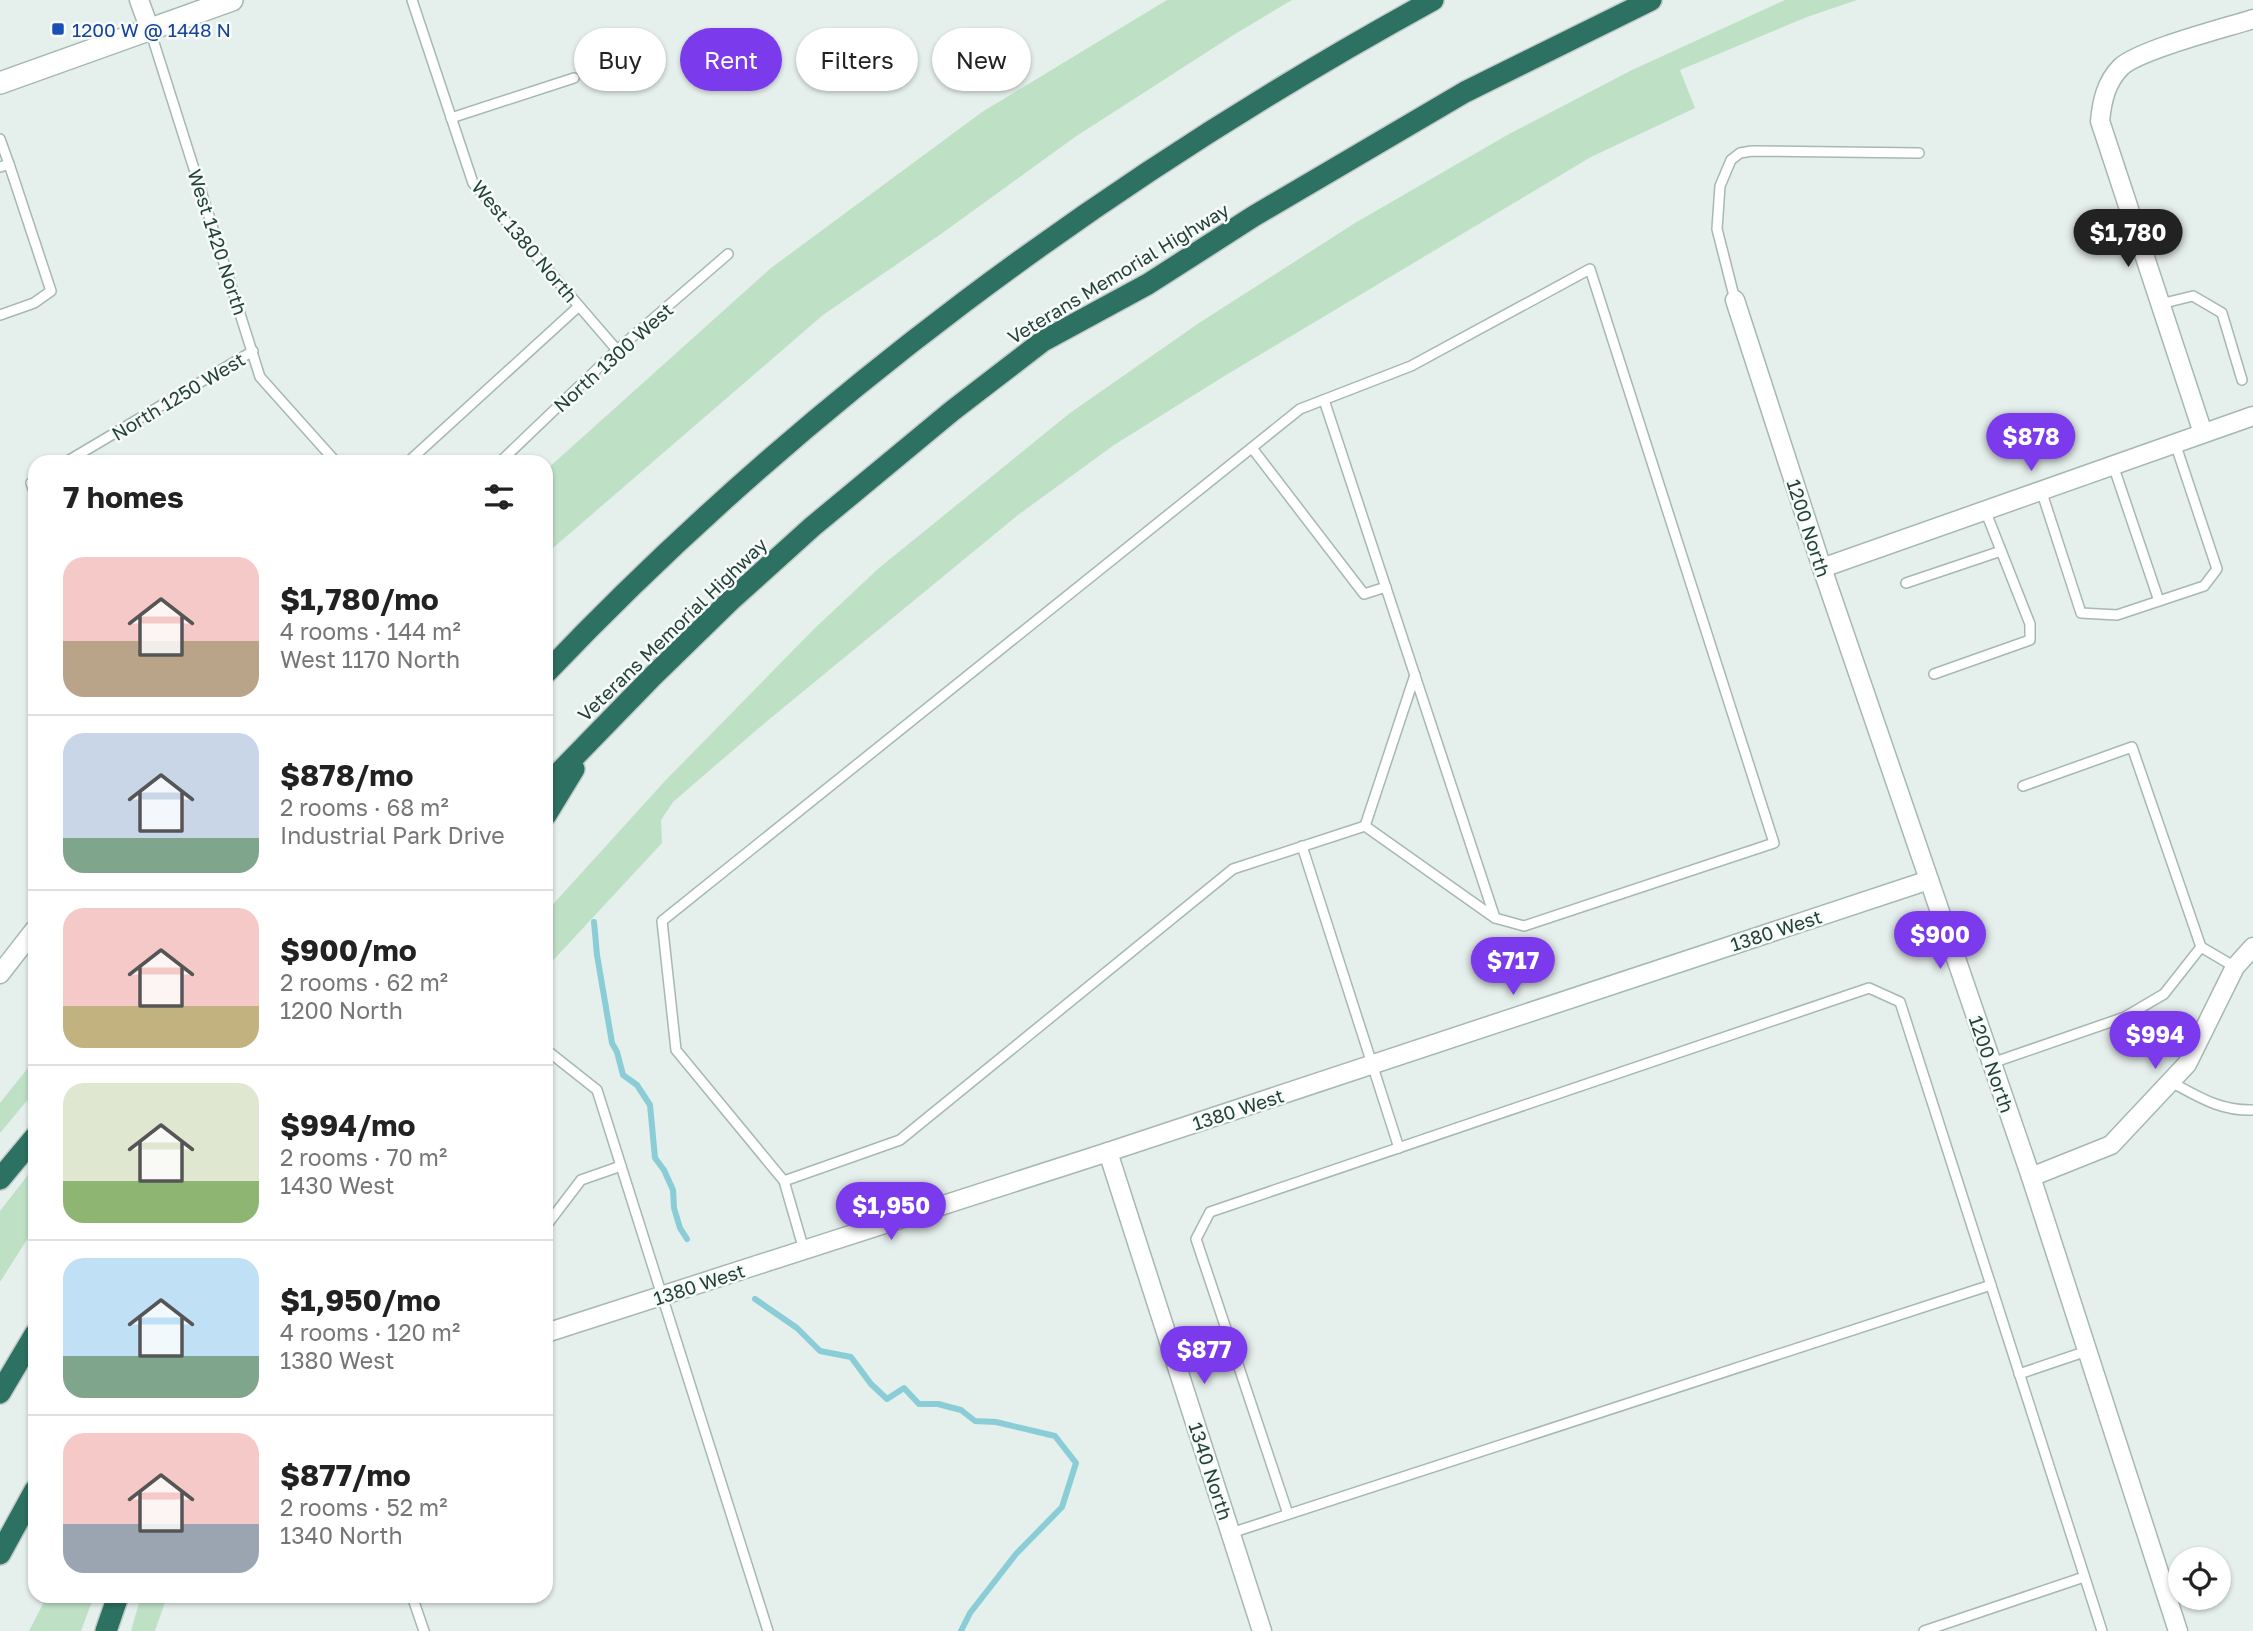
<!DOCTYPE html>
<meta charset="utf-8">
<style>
:root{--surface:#fff;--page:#f6f6f6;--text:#222;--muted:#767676;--line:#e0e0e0;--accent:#7c3aed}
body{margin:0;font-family:"Golos Text",sans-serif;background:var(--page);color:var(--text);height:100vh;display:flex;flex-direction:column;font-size:26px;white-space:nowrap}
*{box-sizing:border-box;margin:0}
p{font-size:23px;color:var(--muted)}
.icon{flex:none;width:38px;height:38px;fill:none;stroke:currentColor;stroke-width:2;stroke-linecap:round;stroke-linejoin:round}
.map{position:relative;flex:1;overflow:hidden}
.sheet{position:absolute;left:28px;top:455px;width:525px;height:1148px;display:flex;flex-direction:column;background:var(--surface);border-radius:21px;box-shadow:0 2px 5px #0004}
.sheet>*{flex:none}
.hud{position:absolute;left:574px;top:28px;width:665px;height:63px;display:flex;gap:14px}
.controls{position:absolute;left:2168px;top:1547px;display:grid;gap:14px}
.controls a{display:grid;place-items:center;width:63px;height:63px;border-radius:50%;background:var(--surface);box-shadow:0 2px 5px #0004;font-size:35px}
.price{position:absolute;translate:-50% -60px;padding:0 16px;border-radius:24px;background:var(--accent);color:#fff;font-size:23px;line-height:46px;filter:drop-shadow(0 2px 4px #0008)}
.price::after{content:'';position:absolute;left:50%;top:42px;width:21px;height:16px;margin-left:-10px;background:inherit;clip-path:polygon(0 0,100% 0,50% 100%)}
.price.current{background:#222;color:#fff}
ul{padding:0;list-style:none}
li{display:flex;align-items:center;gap:21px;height:175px;padding:0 35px}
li+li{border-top:2px solid var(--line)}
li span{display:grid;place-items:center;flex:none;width:196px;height:140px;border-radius:21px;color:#555}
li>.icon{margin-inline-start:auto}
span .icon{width:84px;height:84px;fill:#fffc;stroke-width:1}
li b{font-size:30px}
h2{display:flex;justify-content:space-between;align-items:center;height:84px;padding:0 35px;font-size:30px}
.pill{padding:0 24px;border-radius:32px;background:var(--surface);box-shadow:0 2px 5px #0004;font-size:24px;line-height:63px}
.pill.current{background:var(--accent);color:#fff}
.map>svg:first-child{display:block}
.green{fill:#bee1c6}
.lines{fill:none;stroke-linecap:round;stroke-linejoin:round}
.stream{stroke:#8bcdd7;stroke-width:6}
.service-casing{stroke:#a7b8b2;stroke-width:12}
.minor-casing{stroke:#a7b8b2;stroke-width:21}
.tertiary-casing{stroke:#a7b8b2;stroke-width:24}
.motorway-casing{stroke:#c1cac8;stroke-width:24}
.service{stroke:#fff;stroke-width:9}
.minor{stroke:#fff;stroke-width:18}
.tertiary{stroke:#fff;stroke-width:21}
.motorway{stroke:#2c7161;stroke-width:21}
.transit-dot{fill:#1a4fb4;stroke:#f7fbf9;stroke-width:2.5}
.labels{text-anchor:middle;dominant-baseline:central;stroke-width:5;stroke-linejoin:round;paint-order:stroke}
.transit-label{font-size:19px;fill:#164399;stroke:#f7fbf9;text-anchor:start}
.street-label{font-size:19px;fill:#23433a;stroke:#f7fbf9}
</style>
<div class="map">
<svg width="2253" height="1631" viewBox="0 0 2253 1631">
<rect width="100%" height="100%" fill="#e5efeb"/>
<g class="green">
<polygon points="1167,0 1292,0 1235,34 1075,137 941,234 823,315 546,554 546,470 771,268 982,112"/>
<polygon points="1785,0 1857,0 1807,17 1680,70 1695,108 1591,157 1226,375 1114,445 1018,515 760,727 673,802 661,820 662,843 546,968 546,912 664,782 815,628 879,568 1070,413 1199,323 1355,223 1509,134 1632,70"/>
<polygon points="35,1059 35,1091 0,1133 0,1103"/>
<polygon points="35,1166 35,1227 0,1282 0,1211"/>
<polygon points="47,1596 94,1596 81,1631 29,1631"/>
<polygon points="141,1596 167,1596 155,1631 131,1631"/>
</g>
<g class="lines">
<g class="stream">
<polyline points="594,922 597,955 612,1043 617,1052 623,1075 637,1085 650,1105 655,1158 664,1170 673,1190 674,1208 680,1228 687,1239"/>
<polyline points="755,1299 797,1328 820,1351 851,1357 871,1384 887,1399 904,1388 919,1404 938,1404 961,1410 975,1421 996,1422 1055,1436 1076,1463 1062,1507 1016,1554 970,1613 961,1631"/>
</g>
<defs>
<g id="service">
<polyline points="412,0 473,183 617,350"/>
<polyline points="150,30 260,377 336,462"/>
<polyline points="451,118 574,78"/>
<polyline points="0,139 9,164 0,167"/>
<polyline points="1735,300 1717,229 1720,186 1731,160 1740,153 1752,151 1919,153"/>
<polyline points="2160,304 2193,296 2222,313 2242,380"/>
<polyline points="0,315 34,303 51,291 9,164"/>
<polyline points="1324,400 1495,918"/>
<polyline points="1252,448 1364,594 1386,587"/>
<polyline points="66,462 253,351"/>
<polyline points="408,462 579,306"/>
<polyline points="500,462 617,350 728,254"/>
<polyline points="2113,465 2159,601"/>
<polyline points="35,481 31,483 35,494"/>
<polyline points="2041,490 2081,613 2117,615 2204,586 2217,569 2175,443"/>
<polyline points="1906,583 2001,551"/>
<polyline points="1934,674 2030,640 2030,624 1985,510"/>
<polyline points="2023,786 2132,747 2201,947"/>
<polyline points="1365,826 1415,675"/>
<polyline points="1302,846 1399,1148"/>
<polyline points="549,1052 597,1090 768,1631"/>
<polyline points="1992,1063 2125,1017 2164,994 2201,947 2235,967"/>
<path d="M2171 1082C2199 1097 2220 1111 2253 1110"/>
<polyline points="784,1181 900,1140 1233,869 1365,826 1495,918 1524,926 1774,843 1590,269 1411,366 1300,409 662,921 676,1050 784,1181 804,1250"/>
<polyline points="546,1226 581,1180 621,1166"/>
<polyline points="2019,1374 2087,1351"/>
<polyline points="1288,1514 1196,1239 1210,1212 1869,988 1900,1002 2102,1631"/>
<polyline points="1231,1533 1991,1285"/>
<polyline points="412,1596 424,1631"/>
<polyline points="1924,1631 2084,1577"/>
</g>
<g id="minor">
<polyline points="139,0 150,30"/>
<polyline points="1735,300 1822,568 2031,1177 2178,1631"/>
<path d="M2203 433 2100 121C2102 101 2106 82 2121 67 2139 50 2225 28 2253 19"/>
<polyline points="1822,568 2253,416"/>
<polyline points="0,974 35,929"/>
<polyline points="1108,1152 1262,1631"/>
<polyline points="2031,1177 2111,1145 2187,1064 2235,967 2253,947"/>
<polyline points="546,1333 1108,1152 1929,880"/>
</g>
<polyline id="tertiary" points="0,83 232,0"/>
<g id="motorway">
<path d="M546 673C803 403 1107 179 1433 0"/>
<polyline points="546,786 653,676 731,600 812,527 952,411 1043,341 1148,284 1254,216 1465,92 1651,0"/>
<polyline points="546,815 574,769"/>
<polyline points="0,1179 35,1137"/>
<polyline points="0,1393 35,1334"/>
<polyline points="0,1554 35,1490"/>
<polyline points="106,1631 118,1596"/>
</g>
</defs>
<use href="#service" class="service-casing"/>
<use href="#minor" class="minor-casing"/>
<use href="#tertiary" class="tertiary-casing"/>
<use href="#motorway" class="motorway-casing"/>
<use href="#service" class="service"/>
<use href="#minor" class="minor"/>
<use href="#tertiary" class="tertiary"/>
<use href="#motorway" class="motorway"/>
</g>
<rect class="transit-dot" x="51" y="22" width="14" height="14" rx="3.5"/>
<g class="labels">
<g class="transit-label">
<text x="72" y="29">1200 W @ 1448 N</text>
</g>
<g class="street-label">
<text transform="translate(525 241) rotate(50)">West 1380 North</text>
<text transform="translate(218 242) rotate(72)">West 1420 North</text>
<text transform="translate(1118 273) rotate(-31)">Veterans Memorial Highway</text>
<text transform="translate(613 357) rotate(-42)">North 1300 West</text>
<text transform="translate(178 396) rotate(-31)">North 1250 West</text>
<text transform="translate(1809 528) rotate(72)">1200 North</text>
<text transform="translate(672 629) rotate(-44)">Veterans Memorial Highway</text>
<text transform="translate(1776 930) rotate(-18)">1380 West</text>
<text transform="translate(1992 1064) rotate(71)">1200 North</text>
<text transform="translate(1238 1109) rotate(-18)">1380 West</text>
<text transform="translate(699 1284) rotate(-18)">1380 West</text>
<text transform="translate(1211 1471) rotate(72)">1340 North</text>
</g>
</g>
</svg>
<div class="controls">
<a><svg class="icon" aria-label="locate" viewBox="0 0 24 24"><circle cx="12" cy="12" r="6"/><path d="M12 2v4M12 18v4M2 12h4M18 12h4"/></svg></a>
</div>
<b class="price current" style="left:2128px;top:269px">$1,780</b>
<b class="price" style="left:2031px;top:473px">$878</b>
<b class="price" style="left:1940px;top:971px">$900</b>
<b class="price" style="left:1513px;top:997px">$717</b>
<b class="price" style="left:2155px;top:1071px">$994</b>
<b class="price" style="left:891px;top:1242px">$1,950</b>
<b class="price" style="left:1204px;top:1386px">$877</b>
<div class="hud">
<a class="pill">Buy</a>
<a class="pill current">Rent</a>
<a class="pill">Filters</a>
<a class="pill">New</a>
</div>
<section class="sheet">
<h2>7 homes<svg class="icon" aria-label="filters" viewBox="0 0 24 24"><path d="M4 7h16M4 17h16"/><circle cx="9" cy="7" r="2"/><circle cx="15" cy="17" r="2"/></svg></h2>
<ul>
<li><span style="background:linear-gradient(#f6c9c9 60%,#b9a48a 0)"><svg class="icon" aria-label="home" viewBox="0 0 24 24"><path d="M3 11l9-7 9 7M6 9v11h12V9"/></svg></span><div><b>$1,780/mo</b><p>4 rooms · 144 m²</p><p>West 1170 North</p></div></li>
<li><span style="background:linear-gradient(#c9d6e8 75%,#7fa58c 0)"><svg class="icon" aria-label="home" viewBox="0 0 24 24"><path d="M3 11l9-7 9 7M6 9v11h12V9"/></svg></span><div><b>$878/mo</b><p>2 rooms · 68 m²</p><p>Industrial Park Drive</p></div></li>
<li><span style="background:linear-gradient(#f6c9c9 70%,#c2b280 0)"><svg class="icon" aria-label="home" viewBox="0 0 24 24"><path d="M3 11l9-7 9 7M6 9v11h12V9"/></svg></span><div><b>$900/mo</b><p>2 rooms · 62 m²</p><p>1200 North</p></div></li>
<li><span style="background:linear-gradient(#dfe7d0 70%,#8fb573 0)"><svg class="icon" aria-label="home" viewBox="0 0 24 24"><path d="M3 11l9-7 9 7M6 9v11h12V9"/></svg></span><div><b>$994/mo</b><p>2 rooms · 70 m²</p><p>1430 West</p></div></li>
<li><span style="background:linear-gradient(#bfe0f5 70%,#7fa58c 0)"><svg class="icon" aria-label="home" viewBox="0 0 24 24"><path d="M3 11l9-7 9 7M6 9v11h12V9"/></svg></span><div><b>$1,950/mo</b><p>4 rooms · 120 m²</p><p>1380 West</p></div></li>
<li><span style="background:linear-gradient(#f6c9c9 65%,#9aa5b1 0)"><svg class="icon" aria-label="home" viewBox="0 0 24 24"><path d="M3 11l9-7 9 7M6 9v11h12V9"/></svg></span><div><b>$877/mo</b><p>2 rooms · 52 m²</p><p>1340 North</p></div></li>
</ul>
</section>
</div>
